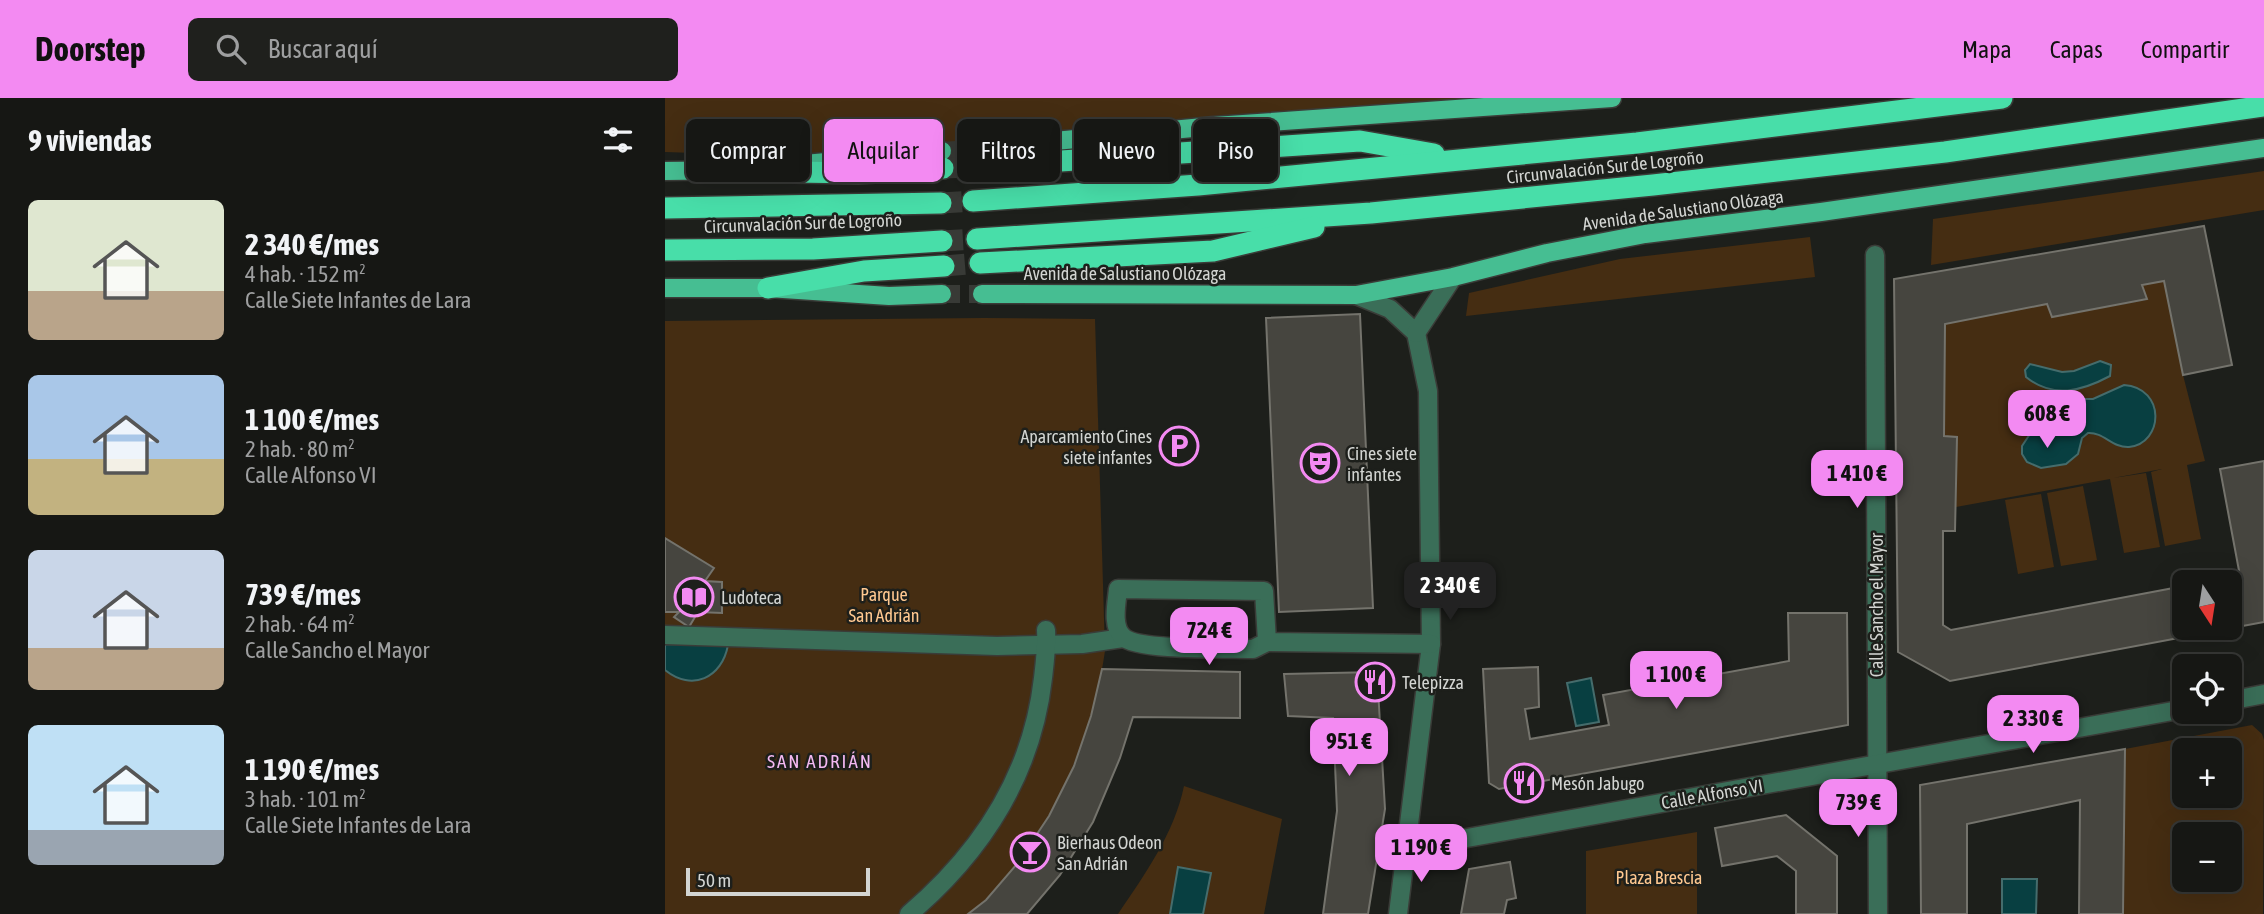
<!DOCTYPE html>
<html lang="es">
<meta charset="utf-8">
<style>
:root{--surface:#161714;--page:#1f201d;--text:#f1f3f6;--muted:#9e9fa0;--line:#353634;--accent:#f38af2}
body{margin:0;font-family:"Asap Condensed",sans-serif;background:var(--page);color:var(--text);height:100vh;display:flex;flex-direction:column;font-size:26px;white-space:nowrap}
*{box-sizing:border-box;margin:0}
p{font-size:23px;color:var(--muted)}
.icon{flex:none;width:38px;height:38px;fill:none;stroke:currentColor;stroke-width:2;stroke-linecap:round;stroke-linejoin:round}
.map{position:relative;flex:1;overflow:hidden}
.details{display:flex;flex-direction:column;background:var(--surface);width:665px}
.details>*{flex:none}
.top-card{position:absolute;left:21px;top:21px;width:665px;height:63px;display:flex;gap:14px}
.needle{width:46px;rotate:168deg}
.controls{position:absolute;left:1507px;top:472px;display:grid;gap:14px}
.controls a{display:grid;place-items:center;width:70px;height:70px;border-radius:10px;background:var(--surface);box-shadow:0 7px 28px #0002,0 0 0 2px var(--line);font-size:35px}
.scale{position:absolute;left:21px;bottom:18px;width:184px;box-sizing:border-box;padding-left:7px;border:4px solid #d3d5d2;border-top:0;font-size:19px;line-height:24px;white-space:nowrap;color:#d3d5d2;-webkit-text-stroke:5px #1d1f1b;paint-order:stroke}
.price{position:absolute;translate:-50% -60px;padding:0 16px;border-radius:14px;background:var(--accent);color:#111;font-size:23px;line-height:46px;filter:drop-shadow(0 2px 4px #0008)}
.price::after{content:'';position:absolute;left:50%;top:42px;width:21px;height:16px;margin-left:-10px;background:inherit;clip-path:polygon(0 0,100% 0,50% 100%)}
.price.selected{background:#222;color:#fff}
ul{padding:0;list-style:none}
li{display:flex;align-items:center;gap:21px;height:175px;padding:0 28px}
li span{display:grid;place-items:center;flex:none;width:196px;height:140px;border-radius:10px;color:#555}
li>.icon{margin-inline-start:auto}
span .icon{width:84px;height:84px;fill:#fffc;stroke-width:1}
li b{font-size:30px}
h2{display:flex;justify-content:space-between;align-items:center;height:84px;padding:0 28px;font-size:30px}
.pill{padding:0 24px;border-radius:10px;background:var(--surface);box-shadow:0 7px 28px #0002,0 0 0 2px var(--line);font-size:24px;line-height:63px}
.pill.selected{background:var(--accent);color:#111}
header{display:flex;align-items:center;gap:42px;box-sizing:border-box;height:98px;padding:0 35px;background:var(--accent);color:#111}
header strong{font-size:33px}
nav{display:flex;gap:38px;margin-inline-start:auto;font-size:24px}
.search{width:490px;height:63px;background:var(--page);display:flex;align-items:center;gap:18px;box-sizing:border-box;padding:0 24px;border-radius:10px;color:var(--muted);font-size:26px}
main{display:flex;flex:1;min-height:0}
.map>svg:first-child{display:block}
.green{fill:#452d12;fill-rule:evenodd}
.water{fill:#083f41;stroke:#456c6c;stroke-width:2}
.building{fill:#46453f;stroke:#74736c;stroke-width:2}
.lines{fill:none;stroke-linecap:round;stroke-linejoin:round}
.major-tunnel{stroke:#383a36;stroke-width:18;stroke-dasharray:18 9;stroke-linecap:butt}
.highway-tunnel{stroke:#383a36;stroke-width:21;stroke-dasharray:21 10;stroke-linecap:butt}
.minor-casing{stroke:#3a3c38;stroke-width:21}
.major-casing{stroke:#3a3c38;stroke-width:21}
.highway-casing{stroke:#3a3c38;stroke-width:24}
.minor{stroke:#3a6e58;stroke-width:18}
.major{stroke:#46be92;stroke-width:18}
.highway{stroke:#48dea9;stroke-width:21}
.labels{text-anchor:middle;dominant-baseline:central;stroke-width:5;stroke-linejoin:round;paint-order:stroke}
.street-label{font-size:18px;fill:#d3d5d2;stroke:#1d1f1b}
.poi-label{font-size:18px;fill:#d3d5d2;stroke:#1d1f1b;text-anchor:start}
.park-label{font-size:18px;fill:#ffc890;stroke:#1d1f1b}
.neighbourhood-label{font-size:19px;letter-spacing:2px;fill:#f4b9f2;stroke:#1d1f1b}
</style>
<header>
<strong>Doorstep</strong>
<div class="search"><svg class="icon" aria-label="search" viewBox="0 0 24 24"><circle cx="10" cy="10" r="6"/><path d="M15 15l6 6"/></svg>Buscar aquí</div>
<nav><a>Mapa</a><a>Capas</a><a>Compartir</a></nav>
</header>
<main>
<section class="details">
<h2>9 viviendas<svg class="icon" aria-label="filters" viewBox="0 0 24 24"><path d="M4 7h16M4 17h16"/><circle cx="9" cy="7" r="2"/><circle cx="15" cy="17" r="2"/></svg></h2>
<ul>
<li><span style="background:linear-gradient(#dfe7d0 65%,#b9a48a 0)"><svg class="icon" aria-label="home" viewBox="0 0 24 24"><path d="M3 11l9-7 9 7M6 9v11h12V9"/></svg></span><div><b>2 340 €/mes</b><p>4 hab. · 152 m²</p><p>Calle Siete Infantes de Lara</p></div></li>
<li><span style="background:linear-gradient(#a9c7e8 60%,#c2b280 0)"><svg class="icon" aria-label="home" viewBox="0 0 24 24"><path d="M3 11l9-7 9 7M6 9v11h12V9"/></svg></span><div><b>1 100 €/mes</b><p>2 hab. · 80 m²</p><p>Calle Alfonso VI</p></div></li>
<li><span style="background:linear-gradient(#c9d6e8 70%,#b9a48a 0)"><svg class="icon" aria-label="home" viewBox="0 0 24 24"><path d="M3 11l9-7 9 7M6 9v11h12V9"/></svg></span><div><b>739 €/mes</b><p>2 hab. · 64 m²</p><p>Calle Sancho el Mayor</p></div></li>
<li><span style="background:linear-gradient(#bfe0f5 75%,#9aa5b1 0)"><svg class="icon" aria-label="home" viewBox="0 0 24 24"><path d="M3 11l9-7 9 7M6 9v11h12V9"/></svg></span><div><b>1 190 €/mes</b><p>3 hab. · 101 m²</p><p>Calle Siete Infantes de Lara</p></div></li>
</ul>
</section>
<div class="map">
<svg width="1599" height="816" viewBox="0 0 1599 816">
<rect width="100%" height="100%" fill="#1d1f1b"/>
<g class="green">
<polygon points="0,0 845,0 122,58 0,54"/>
<polygon points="1599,73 1599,112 1266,167 1268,121"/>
<polygon points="1145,139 1150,179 801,218 804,195 955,161"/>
<polygon points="1499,183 1518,277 1540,363 1522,367 1536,441 1500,448 1486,374 1497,371 1448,380 1481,375 1495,449 1459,455 1445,381 1291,409 1292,340 1279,338 1280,226 1382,206 1387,219 1481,202 1477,187"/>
<path d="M319 220 430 221 440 553C427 643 378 760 304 816H0V223Z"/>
<polygon points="1418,388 1432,462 1396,468 1382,395"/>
<polygon points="1376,396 1389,469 1353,476 1340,402"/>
<path d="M1587 627 1597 636 1599 642 1598 816H1459L1460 651ZM1519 653H1564V698H1519ZM1519 737H1564V782H1519Z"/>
<path d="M519 688 617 721 599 816H453C480 776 509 736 519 688Z"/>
<polygon points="1032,734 1032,816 921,816 921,753"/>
</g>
<g class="water">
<path d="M1435 263 1446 267 1445 278C1417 293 1388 301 1361 279L1360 272 1365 266 1397 274 1409 273Z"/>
<path d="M1459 287C1501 290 1499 345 1464 349 1447 350 1439 334 1423 335L1417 340 1413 356 1401 366 1376 370 1362 364 1357 356V348L1369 330 1371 311 1378 304 1385 301H1428Z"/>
<path d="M0 546 63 547C57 580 27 594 0 572Z"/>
<polygon points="926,580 934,624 911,628 902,585"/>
<polygon points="513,769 546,775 538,816 505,816"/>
<polygon points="1337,781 1372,781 1371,816 1337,816"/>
</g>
<g class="building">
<polygon points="1539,128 1567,267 1518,277 1499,183 1477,187 1482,201 1387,219 1382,206 1280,226 1279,338 1292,339 1290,433 1278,433 1278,527 1286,532 1519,488 1519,530 1564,530 1564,485 1539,485 1575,478 1555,371 1599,363 1599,524 1285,583 1233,554 1229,181"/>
<polygon points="695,216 708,510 614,514 601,220"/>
<polygon points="0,440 49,470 40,483 57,484 57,515 33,514 24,529 9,519 14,514 0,514"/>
<polygon points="1123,515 1182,515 1183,627 834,691 824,685 818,571 873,569 874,609 860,611 865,641 944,627 938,597 1124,563"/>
<polygon points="437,571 575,574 575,620 468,619 455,660 428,724 395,777 362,816 303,816 321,802 352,766 384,718 409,668 426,618"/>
<polygon points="712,574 720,711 703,816 658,816 672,713 668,620 623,618 619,576"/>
<polygon points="1460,651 1458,816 1414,816 1415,702 1302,726 1302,816 1256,816 1255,687"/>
<polygon points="1121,717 1172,758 1172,816 1131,816 1131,773 1112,758 1057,768 1050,730"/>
<polygon points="845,764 851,800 842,802 839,816 796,816 804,771"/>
</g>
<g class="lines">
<g class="major-tunnel">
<polyline points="277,53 305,51"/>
<polyline points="277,196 317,196"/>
</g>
<g class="highway-tunnel">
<polyline points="278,70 307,69"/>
<polyline points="276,105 308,103"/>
<polyline points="277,143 312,141"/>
<polyline points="279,168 315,165"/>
</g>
<defs>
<g id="minor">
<polyline points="1210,157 1213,816"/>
<polyline points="691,197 725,211 751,235 763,293 766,546 733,816"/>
<polyline points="751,235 788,179"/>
<polyline points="0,537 332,548 417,546 458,540"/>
<path d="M602 544 599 493 453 491C452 504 446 528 458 539 473 553 564 550 588 551L602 544 766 546"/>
<polyline points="1564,603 1599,596"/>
<polyline points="741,751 1519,611"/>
<path d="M244 816C318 753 367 677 378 580 380 563 382 548 381 532"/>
</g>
<g id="major">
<polyline points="305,51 549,28 947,0"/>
<polyline points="140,66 277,53"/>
<polyline points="0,73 77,72"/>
<polyline points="0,190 103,190 224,198 277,196"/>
<polyline points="317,196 691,197 788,179 882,155 980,136 1156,114 1599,50"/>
</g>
<g id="highway">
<polyline points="307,69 695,43 769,56"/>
<polyline points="64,73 193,75 278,70"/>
<polyline points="308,103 533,87 972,45 1337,0"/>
<polyline points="0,110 276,105"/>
<polyline points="312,141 706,115 988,87 1280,54 1599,8"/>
<polyline points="0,152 148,151 277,143"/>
<polyline points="315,165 548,153 649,129"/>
<polyline points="103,190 199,173 279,168"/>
</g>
</defs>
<use href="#minor" class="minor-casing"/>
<use href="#major" class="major-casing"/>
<use href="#highway" class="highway-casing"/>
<use href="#minor" class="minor"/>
<use href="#major" class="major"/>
<use href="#highway" class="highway"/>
</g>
<defs>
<symbol id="parking-ring" viewBox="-11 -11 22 22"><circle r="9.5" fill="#1d1f1b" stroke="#f38af2" stroke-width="1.5"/><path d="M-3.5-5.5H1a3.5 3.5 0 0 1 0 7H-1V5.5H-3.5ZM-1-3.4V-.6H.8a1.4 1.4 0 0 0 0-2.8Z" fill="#f38af2"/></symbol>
<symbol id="theatre-ring" viewBox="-11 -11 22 22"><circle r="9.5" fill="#1d1f1b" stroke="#f38af2" stroke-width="1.5"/><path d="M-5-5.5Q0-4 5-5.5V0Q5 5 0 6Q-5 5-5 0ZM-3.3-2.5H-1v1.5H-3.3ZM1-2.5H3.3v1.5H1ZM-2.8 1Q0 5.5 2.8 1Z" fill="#f38af2"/></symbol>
<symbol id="library-ring" viewBox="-11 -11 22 22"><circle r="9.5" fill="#1d1f1b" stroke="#f38af2" stroke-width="1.5"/><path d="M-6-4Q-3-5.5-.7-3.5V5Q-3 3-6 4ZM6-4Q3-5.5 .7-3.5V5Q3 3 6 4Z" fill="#f38af2"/></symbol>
<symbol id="restaurant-ring" viewBox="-11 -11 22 22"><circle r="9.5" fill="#1d1f1b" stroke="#f38af2" stroke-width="1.5"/><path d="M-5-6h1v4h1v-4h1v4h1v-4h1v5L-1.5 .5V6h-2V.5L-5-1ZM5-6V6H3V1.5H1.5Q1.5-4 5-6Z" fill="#f38af2"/></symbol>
<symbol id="bar-ring" viewBox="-11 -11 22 22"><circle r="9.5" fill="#1d1f1b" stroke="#f38af2" stroke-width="1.5"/><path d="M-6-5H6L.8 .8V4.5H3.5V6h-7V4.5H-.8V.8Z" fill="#f38af2"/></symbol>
</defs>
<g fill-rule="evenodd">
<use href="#parking-ring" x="492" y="326" width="44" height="44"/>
<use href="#theatre-ring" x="633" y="343" width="44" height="44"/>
<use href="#library-ring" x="7" y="477" width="44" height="44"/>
<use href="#restaurant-ring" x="688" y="562" width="44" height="44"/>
<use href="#restaurant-ring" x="837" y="663" width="44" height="44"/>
<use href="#bar-ring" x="343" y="732" width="44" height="44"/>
</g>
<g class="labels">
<g class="street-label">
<text transform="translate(940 69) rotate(-6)">Circunvalación Sur de Logroño</text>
<text transform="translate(1018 112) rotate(-8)">Avenida de Salustiano Olózaga</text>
<text transform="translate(138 125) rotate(-2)">Circunvalación Sur de Logroño</text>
<text x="460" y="175">Avenida de Salustiano Olózaga</text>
<text transform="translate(1211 507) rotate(-90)">Calle Sancho el Mayor</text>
<text transform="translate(1047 696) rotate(-10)">Calle Alfonso VI</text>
</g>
<g class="poi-label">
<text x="487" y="338" text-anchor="end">Aparcamiento Cines<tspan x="487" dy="21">siete infantes</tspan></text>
<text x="682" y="355">Cines siete<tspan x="682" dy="21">infantes</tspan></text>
<text x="56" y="499">Ludoteca</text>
<text x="737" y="584">Telepizza</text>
<text x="886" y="685">Mesón Jabugo</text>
<text x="392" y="744">Bierhaus Odeon<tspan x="392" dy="21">San Adrián</tspan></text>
</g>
<g class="park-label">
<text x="219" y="496">Parque<tspan x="219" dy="21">San Adrián</tspan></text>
<text x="994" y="779">Plaza Brescia</text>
</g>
<g class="neighbourhood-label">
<text x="155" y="663">SAN ADRIÁN</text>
</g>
</g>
</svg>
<div class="controls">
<a><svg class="needle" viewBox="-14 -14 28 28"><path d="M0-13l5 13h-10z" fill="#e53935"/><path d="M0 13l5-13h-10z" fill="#9e9fa0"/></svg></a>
<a><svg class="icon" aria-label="locate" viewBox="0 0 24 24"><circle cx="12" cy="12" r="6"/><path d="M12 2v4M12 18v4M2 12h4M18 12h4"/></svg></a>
<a>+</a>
<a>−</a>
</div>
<div class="scale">50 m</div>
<b class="price" style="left:1382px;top:352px">608 €</b>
<b class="price" style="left:1192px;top:412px">1 410 €</b>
<b class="price selected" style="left:785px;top:524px">2 340 €</b>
<b class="price" style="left:544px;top:569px">724 €</b>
<b class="price" style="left:1011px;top:613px">1 100 €</b>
<b class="price" style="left:1368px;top:657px">2 330 €</b>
<b class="price" style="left:684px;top:680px">951 €</b>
<b class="price" style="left:1193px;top:741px">739 €</b>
<b class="price" style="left:756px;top:786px">1 190 €</b>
<div class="top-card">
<a class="pill">Comprar</a>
<a class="pill selected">Alquilar</a>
<a class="pill">Filtros</a>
<a class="pill">Nuevo</a>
<a class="pill">Piso</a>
</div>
</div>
</main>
